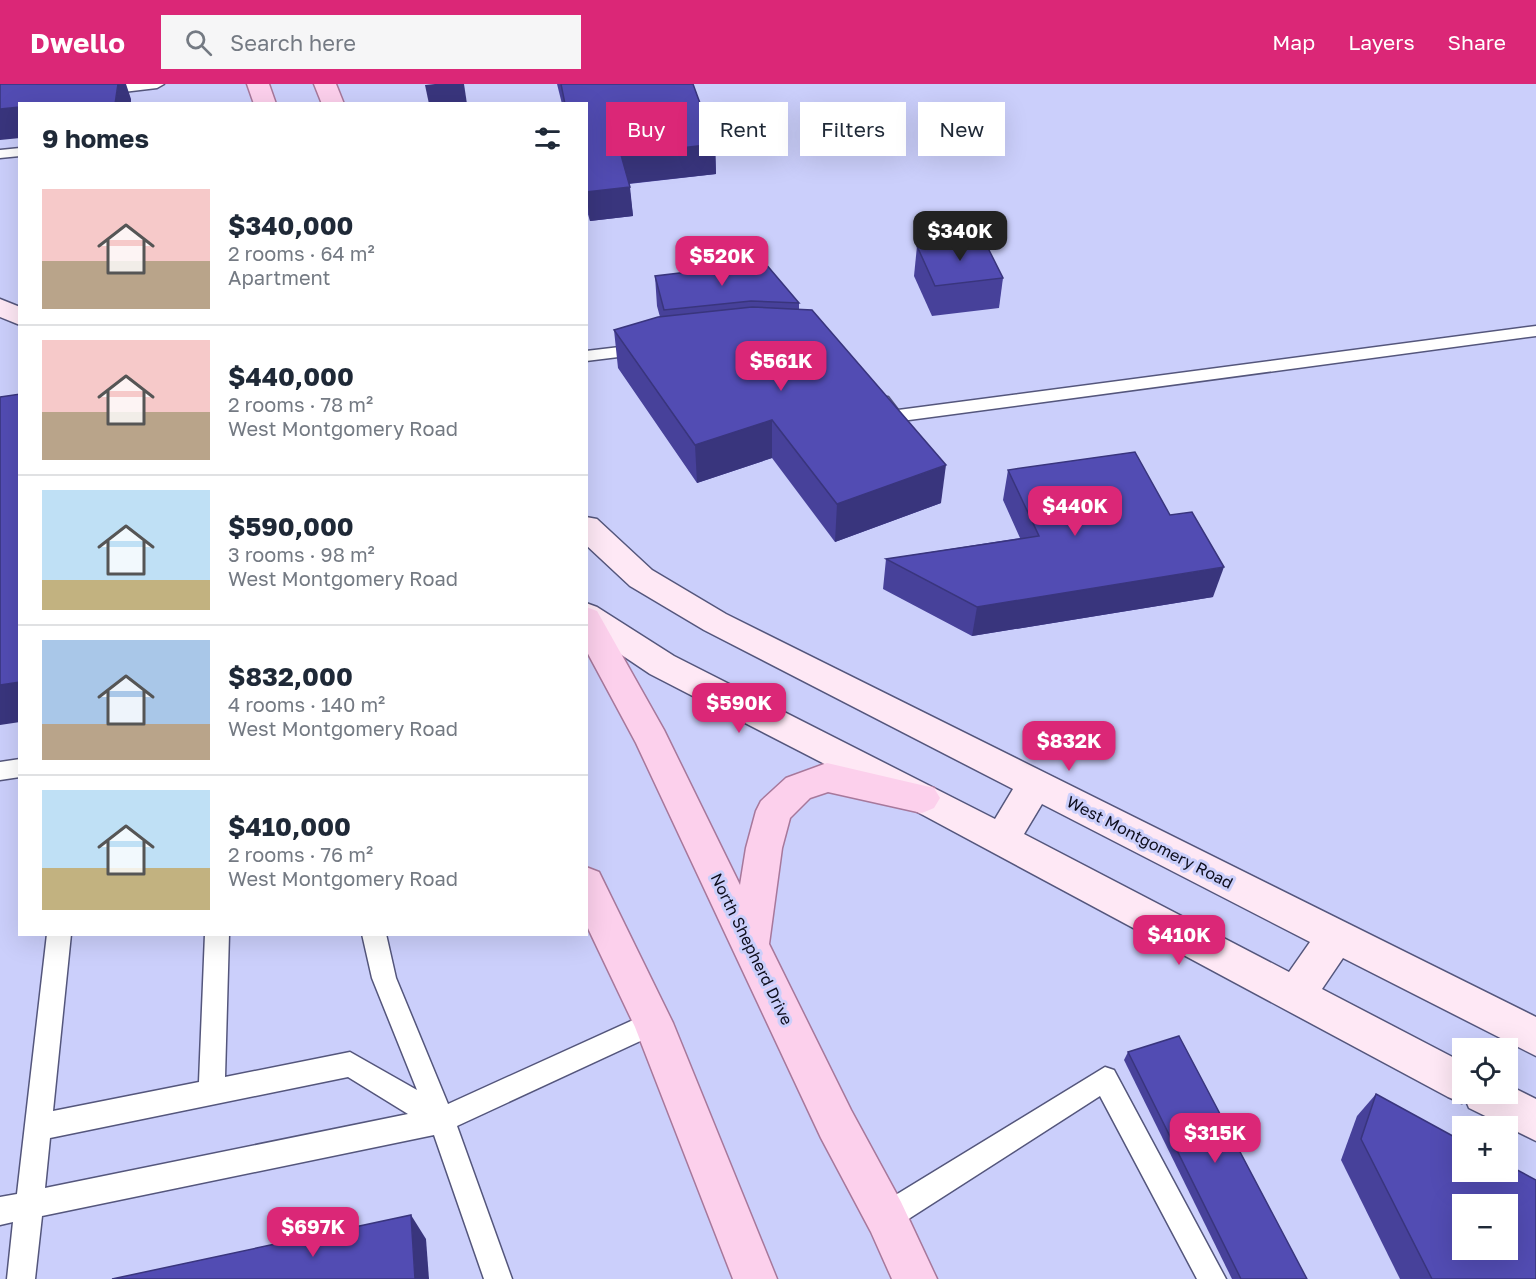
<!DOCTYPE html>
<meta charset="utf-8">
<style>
:root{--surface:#fff;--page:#f6f6f7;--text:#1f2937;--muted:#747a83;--line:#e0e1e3;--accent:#db2777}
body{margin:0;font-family:"Golos Text",sans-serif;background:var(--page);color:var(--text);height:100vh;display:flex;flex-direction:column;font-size:22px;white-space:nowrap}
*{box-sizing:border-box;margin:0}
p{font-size:20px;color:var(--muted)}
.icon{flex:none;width:33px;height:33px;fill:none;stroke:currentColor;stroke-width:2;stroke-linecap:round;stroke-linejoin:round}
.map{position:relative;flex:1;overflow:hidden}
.sheet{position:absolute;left:18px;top:18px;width:570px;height:834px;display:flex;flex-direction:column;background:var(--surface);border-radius:0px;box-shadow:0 6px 24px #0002}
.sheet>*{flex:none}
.hud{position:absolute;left:606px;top:18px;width:570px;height:54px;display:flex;gap:12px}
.controls{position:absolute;left:1452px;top:954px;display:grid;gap:12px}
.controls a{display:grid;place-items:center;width:66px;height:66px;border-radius:0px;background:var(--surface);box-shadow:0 6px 24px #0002;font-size:30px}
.price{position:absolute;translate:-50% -51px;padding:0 14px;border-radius:12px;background:var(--accent);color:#fff;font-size:20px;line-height:39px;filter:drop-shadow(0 2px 3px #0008)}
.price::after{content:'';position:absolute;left:50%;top:36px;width:18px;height:14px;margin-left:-9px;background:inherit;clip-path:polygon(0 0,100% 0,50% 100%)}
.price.active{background:#222;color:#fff}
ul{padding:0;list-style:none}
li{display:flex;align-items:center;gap:18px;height:150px;padding:0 24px}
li+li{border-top:2px solid var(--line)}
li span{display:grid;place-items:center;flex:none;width:168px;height:120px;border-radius:0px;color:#555}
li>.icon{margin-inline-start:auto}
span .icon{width:72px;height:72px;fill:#fffc;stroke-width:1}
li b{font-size:26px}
h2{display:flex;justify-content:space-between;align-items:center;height:72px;padding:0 24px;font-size:26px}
.pill{padding:0 21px;border-radius:0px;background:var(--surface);box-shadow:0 6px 24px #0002;font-size:21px;line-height:54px}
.pill.active{background:var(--accent);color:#fff}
header{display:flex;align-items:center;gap:36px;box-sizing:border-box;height:84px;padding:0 30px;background:var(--accent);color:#fff}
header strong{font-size:28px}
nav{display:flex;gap:33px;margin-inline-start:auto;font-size:21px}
.search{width:420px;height:54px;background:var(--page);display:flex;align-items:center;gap:15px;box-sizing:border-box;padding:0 21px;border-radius:0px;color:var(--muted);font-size:22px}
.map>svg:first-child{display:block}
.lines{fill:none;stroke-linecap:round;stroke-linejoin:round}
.lane-casing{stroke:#54567c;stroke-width:3}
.secondary-casing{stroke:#54567c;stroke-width:3}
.primary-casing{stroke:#a7789b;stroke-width:3}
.lane{fill:#fff;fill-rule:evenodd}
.secondary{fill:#fee8f5;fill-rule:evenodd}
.primary{fill:#fcd0ec;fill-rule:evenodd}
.wall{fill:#47419a}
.shaded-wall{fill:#39357d}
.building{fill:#524cb3;stroke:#39357d;stroke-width:1.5;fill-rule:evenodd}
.labels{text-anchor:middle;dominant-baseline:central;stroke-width:6;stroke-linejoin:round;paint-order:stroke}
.street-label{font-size:16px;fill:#0d0d1c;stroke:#cbcffb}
</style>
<header>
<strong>Dwello</strong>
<div class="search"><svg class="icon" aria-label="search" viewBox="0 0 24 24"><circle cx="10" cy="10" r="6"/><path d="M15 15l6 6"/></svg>Search here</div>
<nav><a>Map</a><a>Layers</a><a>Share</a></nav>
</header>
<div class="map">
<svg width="1536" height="1195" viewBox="0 0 1536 1195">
<rect width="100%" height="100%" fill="#cbcffb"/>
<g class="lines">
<defs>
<g id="lane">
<polygon points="122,0 164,0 157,4 98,11 91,7 98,3"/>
<polygon points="20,64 20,72 0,74 0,66"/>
<polygon points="1536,242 1536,252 894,338 888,336 873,317 876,313 888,313 898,326"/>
<polygon points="645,260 651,261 653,265 651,269 586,277 586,267"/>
<polygon points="20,675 20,693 0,696 0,678"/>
<path d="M47 850H71L53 1027 199 998 205 850H229L225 993 350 968 417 1006 372 894 362 850H386L396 894 448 1020 653 927 662 931 666 939 662 947 457 1042 512 1195H484L434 1051 42 1132 35 1195H7L13 1138 0 1141V1113L17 1110ZM348 993 408 1030 45 1104 50 1054Z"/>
<polygon points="1105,983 1114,986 1226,1195 1197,1195 1100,1012 896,1143 886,1147 876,1143 872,1133 876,1123"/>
</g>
<g id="secondary">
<polygon points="0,215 20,223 20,241 0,233"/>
<path d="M586 433 597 435 652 486 726 530 1536 933V972L1343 874 1322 905 1462 978V1010H1508V1001L1536 1015V1057L1469 1024 1466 1017 1462 1019 1448 1013 910 724 650 590 586 547V519L597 523 674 572 995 735 1013 705 704 546 630 502 586 461ZM1042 720 1310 858 1289 888 1024 750Z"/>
</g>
<g id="primary">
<polygon points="247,0 269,0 276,20 254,20"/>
<polygon points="314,0 336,0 344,20 322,20"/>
<polygon points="586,523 597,527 664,646 740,801 746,764 756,727 761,717 786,694 827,679 934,704 940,714 934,724 922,729 828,708 810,714 790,734 782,764 769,860 851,1026 901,1118 937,1195 892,1195 871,1148 821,1054 636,659 586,566"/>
<polygon points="586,783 599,788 673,939 777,1195 733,1195 635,943 586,840"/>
</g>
</defs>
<use href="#lane" class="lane-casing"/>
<use href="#secondary" class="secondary-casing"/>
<use href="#primary" class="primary-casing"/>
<use href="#lane" class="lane"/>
<use href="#secondary" class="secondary"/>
<use href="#primary" class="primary"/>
</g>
<g class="wall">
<polygon points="557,0 693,0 715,60 716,90 629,100 633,132 590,137 586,124 586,20 562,20"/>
<polygon points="917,162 1003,194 999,224 932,232 914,192"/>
<polygon points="655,192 799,219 799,226 941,419 835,458 772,374 697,399 618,284 614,246 660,233 657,222"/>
<polygon points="1008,386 1213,513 972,552 883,505 886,475 1020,454 1003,416"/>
<polygon points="1128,968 1307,1195 1232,1195 1124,976"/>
<polygon points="1376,1010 1536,1195 1400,1195 1341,1076 1357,1032"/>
</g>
<g class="shaded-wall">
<polygon points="118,0 126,0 131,15 131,20 115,20"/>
<polygon points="435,0 464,0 467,20 429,20 425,1"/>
<polygon points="20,23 20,54 0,56 0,25"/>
<polygon points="715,60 716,90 624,100 621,71"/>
<polygon points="630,103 633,132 590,137 586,108"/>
<polygon points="772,336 772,374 697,399 695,361"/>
<polygon points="946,381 941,419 835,458 837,420"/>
<polygon points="1224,483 1213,513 972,552 977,523"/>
<polygon points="20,598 20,638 0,641 0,601"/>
<polygon points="411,1131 426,1155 429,1195 415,1195"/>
</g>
<g class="building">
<polygon points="0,0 118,0 115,20 20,20 20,23 0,25"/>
<polygon points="561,0 693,0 715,60 621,71 630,103 586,108 586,20 565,20"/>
<polygon points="983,154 1003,194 935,202 917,162"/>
<polygon points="765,179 799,219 751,217 664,226 655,192"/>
<polygon points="752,223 812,226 946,381 837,420 772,336 695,361 614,246 658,233"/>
<polygon points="20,310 20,598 0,601 0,313"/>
<polygon points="1135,368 1170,431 1192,428 1224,483 977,523 886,475 1039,452 1008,386"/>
<polygon points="1179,952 1307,1195 1241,1195 1128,968"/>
<path d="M1376 1010 1462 1057V1088H1508V1081L1536 1096V1195H1432L1361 1055ZM1462 1120H1508V1166H1462Z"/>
<polygon points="411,1131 415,1195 112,1195"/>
</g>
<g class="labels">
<g class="street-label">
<text transform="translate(1150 758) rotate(27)">West Montgomery Road</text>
<text transform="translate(752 865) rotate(64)">North Shepherd Drive</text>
</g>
</g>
</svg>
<div class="controls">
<a><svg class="icon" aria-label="locate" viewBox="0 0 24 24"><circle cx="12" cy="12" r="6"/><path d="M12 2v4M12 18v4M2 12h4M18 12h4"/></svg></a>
<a>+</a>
<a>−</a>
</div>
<b class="price active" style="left:960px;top:178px">$340K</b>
<b class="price" style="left:722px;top:203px">$520K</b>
<b class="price" style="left:781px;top:308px">$561K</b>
<b class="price" style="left:1075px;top:453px">$440K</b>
<b class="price" style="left:739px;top:650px">$590K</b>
<b class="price" style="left:1069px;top:688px">$832K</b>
<b class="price" style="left:1179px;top:882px">$410K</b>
<b class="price" style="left:1215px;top:1080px">$315K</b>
<b class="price" style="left:313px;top:1174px">$697K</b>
<div class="hud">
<a class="pill active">Buy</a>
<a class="pill">Rent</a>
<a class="pill">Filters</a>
<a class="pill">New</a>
</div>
<section class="sheet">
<h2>9 homes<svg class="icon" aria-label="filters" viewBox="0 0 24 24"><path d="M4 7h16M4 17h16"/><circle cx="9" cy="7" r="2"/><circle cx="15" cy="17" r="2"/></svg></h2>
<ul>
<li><span style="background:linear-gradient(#f6c9c9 60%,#b9a48a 0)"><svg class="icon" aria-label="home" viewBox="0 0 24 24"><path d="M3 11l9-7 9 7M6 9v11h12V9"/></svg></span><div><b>$340,000</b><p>2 rooms · 64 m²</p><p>Apartment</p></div></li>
<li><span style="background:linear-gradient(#f6c9c9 60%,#b9a48a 0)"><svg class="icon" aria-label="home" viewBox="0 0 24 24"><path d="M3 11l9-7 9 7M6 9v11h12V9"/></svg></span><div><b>$440,000</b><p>2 rooms · 78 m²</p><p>West Montgomery Road</p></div></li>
<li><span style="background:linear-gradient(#bfe0f5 75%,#c2b280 0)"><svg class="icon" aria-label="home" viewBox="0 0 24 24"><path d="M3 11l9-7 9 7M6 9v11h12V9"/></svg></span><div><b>$590,000</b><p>3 rooms · 98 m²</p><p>West Montgomery Road</p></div></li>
<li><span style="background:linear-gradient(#a9c7e8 70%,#b9a48a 0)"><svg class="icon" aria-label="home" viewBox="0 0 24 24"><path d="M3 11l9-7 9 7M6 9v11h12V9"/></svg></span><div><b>$832,000</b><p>4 rooms · 140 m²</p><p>West Montgomery Road</p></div></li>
<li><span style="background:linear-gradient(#bfe0f5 65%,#c2b280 0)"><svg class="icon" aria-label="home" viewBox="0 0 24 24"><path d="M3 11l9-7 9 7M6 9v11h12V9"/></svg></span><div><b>$410,000</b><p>2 rooms · 76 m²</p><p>West Montgomery Road</p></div></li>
</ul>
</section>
</div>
